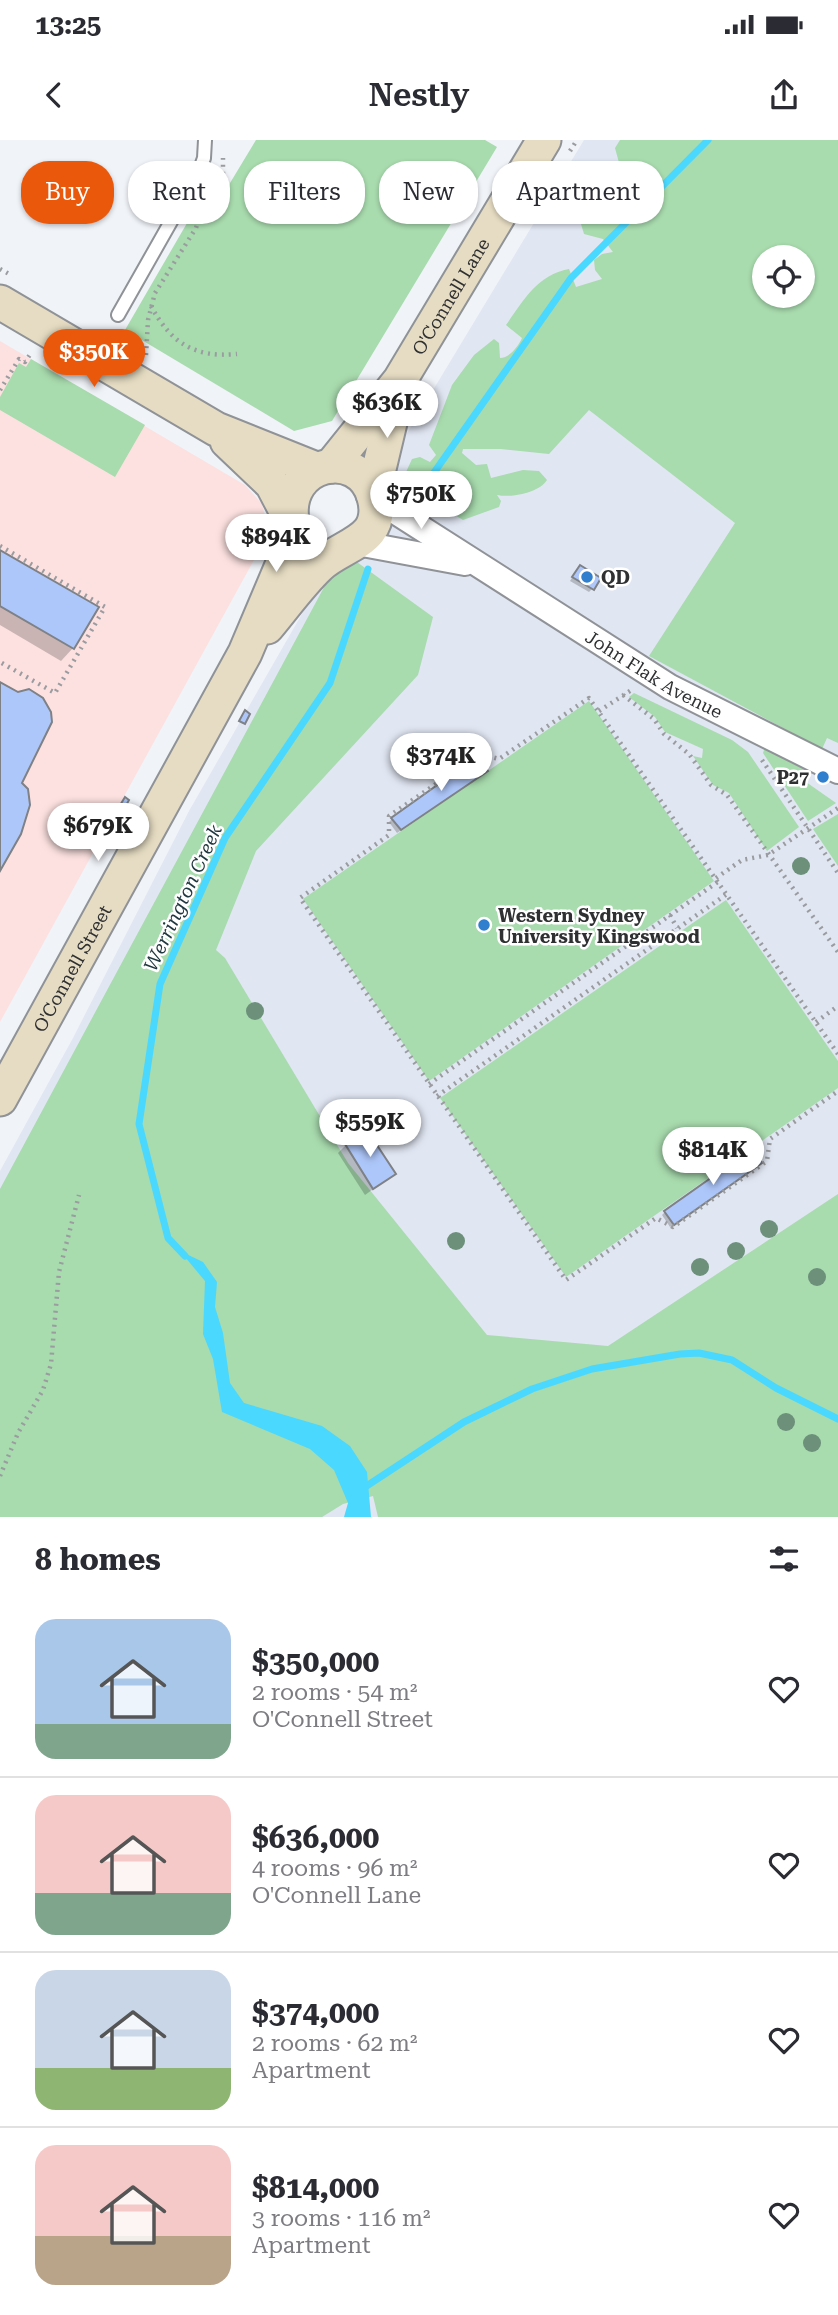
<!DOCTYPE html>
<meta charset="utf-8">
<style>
:root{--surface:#fff;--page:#f2f2f3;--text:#2b2b33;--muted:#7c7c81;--line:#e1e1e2;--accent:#ea580c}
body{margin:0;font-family:"Roboto Serif",serif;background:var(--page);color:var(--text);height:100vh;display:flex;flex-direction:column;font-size:26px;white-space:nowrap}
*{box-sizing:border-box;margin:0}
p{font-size:23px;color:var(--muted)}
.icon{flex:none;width:38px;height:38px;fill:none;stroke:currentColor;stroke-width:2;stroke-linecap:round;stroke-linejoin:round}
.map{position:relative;height:1377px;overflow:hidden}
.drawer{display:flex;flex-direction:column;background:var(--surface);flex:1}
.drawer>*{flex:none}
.hud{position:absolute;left:21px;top:21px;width:796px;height:63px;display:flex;gap:14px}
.tools{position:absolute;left:752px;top:105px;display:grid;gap:14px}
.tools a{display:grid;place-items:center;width:63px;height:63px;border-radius:50%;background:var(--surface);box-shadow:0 2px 5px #0004;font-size:35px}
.price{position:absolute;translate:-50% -60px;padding:0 16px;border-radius:24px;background:#fff;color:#222;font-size:23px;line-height:46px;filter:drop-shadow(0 2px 4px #0008)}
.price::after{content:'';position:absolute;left:50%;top:42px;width:21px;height:16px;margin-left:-10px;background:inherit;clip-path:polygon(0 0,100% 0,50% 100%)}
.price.active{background:var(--accent);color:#fff}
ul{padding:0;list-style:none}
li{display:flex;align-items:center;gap:21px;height:175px;padding:0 35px}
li+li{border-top:2px solid var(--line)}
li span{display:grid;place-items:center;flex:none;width:196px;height:140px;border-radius:21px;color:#555}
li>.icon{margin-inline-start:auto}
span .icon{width:84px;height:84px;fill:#fffc;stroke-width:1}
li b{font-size:30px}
h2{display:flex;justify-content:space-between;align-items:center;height:84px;padding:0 35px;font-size:30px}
.pill{padding:0 24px;border-radius:28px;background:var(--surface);box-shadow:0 2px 5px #0004;font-size:24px;line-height:63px}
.pill.active{background:var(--accent);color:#fff}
.status{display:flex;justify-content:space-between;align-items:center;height:49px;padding:0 35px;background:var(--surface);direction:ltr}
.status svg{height:19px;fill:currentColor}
header{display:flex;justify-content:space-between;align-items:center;height:91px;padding:0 35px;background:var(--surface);font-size:32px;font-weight:600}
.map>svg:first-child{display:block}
.commercial{fill:#fce1e0}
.built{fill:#e0e6f2;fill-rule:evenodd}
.green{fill:#a8dbae;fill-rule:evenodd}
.water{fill:#4ad8fe}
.shadow{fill:#0003}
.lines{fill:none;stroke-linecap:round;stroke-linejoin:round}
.stream{stroke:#4ad8fe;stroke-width:7}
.building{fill:#aec7fa;stroke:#7e8185;stroke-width:2}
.lane-casing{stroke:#8f9297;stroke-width:16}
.street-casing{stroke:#8f9297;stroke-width:28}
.secondary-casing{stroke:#8f9297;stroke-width:37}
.path{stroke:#9a9ca0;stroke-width:4.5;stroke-dasharray:2 5;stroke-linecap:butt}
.lane{stroke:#fff;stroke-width:12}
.street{stroke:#fff;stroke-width:24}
.secondary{stroke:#e6dcc3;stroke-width:33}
.tree{fill:#6c907a}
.poi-dot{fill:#307fce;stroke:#fff;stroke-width:2.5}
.labels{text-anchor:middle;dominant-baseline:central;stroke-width:5;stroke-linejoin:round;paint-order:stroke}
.street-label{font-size:18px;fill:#2f3032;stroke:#fff}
.poi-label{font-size:18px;font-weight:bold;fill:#2f3032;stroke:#fff;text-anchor:start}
.water-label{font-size:19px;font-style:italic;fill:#20383f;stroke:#fff}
</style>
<div class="status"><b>13:25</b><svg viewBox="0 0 49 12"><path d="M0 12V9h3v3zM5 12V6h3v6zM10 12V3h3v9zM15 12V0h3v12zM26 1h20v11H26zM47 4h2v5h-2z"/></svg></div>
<header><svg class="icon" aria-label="back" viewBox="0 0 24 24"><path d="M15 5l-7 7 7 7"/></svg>Nestly<svg class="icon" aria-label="share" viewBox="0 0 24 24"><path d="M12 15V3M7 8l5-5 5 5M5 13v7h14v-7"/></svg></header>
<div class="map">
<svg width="838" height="1377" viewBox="0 0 838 1377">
<rect width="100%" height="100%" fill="#f0f3f8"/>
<polygon class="commercial" points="0,201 245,345 262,364 267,384 265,400 0,882"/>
<path class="built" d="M584 0H838V1377H0V1031L73 898 189 671 377 343ZM765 117H803V156H765Z"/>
<g class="green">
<polygon points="256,0 485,0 497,7 332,281 294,291 125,190 212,40 227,48"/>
<path d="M620 0H838V603L827 598 822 609 649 516 735 383 589 270 549 314 501 309H463L462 313 476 325 487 324 491 338 523 330 539 331 547 340C539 353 511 358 497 355L501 361 499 367 463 380 401 343 412 319 420 317 430 322 436 315 429 305 452 245 474 215 494 199 499 203 500 218C509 218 518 207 522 198L506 185C523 161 537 135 569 129L576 147 602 139 595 130 594 120 602 114 613 112 603 99 584 94 581 84 587 80 603 83 618 62 612 54 614 39 621 30 615 8ZM765 117H803V156H765Z"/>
<polygon points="31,219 145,285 115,337 0,270 0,257 19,223 26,227"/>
<polygon points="343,412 433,477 418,535 256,711 216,810 225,818 348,1023 487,1195 608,1206 838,1054 838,1377 378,1377 373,1356 343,1364 322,1377 0,1377 0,1049"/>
<polygon points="634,553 732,600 748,612 799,687 767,711 729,653 713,645 693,616 702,618 703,609 665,592 655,577 629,557"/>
<polygon points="589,561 714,741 429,941 303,759"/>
<polygon points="765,607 812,633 806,642 836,663 808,681 763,613"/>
<polygon points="838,674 838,726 813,689"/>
<polygon points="726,760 838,921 838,948 566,1137 440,958"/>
</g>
<polygon class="water" points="180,1111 203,1122 217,1142 215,1167 223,1193 230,1243 244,1263 322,1286 350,1306 367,1332 371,1377 344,1377 348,1363 334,1330 310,1309 222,1272 213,1219 203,1194 205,1141"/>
<g class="shadow">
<polygon points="0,412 73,508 61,521 0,485"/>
<polygon points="577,430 592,449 589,452 570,441"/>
<polygon points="482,634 397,693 389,682 392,679"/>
<polygon points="346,1005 394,1034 365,1055 338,1013"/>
<polygon points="756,1026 670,1087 662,1075 665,1072"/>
</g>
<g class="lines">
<g class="stream">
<polyline points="421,351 571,138 708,0"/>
<polyline points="185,1116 168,1098 139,984 160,844 225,698 330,543 368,429"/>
<polyline points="362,1349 464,1282 532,1249 592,1229 680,1214 699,1213 732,1220 776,1248 838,1279"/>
</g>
</g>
<g class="building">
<polygon points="0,410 99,467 74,509 0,466"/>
<polygon points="580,425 601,438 594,450 572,437"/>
<polygon points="0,542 18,552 29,549 43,558 51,572 52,582 22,643 28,649 30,665 21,694 0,731"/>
<polygon points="245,570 250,574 245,584 239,581"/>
<polygon points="478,616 488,631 401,690 391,678"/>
<polygon points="125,657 129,660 124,669 119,667"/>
<polygon points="367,990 396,1034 373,1049 345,1004"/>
<polygon points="752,1009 762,1023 674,1085 664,1071"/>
</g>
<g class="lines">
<defs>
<polyline id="lane" points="118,175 199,32 204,18 205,0"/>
<g id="street">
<path id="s1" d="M374 358 670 547 838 631"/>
<polyline points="357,403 465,423"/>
</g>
<g id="secondary">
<polyline points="0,162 216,289 316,329"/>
<polyline points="227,301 272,344 293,384"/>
<path id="s2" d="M331 326 400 240 544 0"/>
<polyline points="373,354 398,249"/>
<path d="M267 487C284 467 300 444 319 426 341 404 386 402 374 357 359 305 283 322 292 381"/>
<path id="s3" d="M0 959 245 513 289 409 294 386"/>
</g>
</defs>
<use href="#lane" class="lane-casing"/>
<use href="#street" class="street-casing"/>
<use href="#secondary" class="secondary-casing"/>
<g class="path">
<polyline points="570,11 577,0"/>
<polyline points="0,129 11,135"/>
<path d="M151 166C171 203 194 218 237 214"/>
<polyline points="146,215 148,180 155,153 196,88 205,61 223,43 223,18"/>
<polyline points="0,250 19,219 25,222 31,213"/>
<polyline points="0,406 105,467 55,553 0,522"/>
<polyline points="623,555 654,579 664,594 689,614 711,645 727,655 838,812"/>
<polyline points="599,571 633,549"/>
<polyline points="762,620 838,733"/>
<polyline points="716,738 742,720 768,715 838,668"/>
<polyline points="670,775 677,788"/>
<polyline points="816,882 838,866"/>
<polyline points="838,914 589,558 499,619 480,614 389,676 389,695 300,758 566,1140 656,1078 673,1087 767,1021 770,999 838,951"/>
<polyline points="429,944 719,741"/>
<polyline points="437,956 727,754"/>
<polyline points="0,1336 18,1293 43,1250 51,1224 59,1132 79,1055"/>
</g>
<use href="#lane" class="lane"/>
<use href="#street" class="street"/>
<use href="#secondary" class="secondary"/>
</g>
<g class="tree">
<circle cx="801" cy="726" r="9"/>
<circle cx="255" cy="871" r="9"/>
<circle cx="769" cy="1089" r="9"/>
<circle cx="456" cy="1101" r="9"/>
<circle cx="736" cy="1111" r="9"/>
<circle cx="700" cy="1127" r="9"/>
<circle cx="817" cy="1137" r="9"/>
<circle cx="786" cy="1282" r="9"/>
<circle cx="812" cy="1303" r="9"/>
</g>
<g class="poi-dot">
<circle cx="587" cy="437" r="7"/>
<circle cx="823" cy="637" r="7"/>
<circle cx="484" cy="785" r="7"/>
</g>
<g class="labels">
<g class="street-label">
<text stroke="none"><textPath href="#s2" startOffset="208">O'Connell Lane</textPath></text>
<text stroke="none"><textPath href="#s1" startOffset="331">John Flak Avenue</textPath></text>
<text stroke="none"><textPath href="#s3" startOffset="149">O'Connell Street</textPath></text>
</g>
<g class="poi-label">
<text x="601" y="437">QD</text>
<text x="809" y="637" text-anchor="end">P27</text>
<text x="498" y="775">Western Sydney<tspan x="498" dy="21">University Kingswood</tspan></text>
</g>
<g class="water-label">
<text transform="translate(183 758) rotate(-65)">Werrington Creek</text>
</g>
</g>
</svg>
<div class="tools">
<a><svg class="icon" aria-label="locate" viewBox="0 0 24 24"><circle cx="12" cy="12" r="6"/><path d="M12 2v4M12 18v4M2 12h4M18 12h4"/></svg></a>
</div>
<b class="price active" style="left:94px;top:249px">$350K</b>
<b class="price" style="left:387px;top:300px">$636K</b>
<b class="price" style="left:421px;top:391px">$750K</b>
<b class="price" style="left:276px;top:434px">$894K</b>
<b class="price" style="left:441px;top:653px">$374K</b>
<b class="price" style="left:98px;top:723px">$679K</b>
<b class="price" style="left:370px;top:1019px">$559K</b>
<b class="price" style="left:713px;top:1047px">$814K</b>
<div class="hud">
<a class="pill active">Buy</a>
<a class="pill">Rent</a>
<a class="pill">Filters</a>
<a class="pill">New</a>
<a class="pill">Apartment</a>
</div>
</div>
<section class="drawer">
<h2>8 homes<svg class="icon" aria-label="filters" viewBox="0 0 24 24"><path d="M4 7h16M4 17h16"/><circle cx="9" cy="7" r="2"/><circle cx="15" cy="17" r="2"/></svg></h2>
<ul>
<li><span style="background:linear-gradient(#a9c7e8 75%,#7fa58c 0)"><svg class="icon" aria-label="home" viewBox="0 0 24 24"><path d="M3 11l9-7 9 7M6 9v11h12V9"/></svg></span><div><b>$350,000</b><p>2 rooms · 54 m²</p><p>O'Connell Street</p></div><svg class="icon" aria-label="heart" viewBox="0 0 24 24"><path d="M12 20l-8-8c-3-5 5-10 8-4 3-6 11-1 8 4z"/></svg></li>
<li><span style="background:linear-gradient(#f6c9c9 70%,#7fa58c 0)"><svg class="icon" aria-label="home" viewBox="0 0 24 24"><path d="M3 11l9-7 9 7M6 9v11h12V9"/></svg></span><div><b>$636,000</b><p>4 rooms · 96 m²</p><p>O'Connell Lane</p></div><svg class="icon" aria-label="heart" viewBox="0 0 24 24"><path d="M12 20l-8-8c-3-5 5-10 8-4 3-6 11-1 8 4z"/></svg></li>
<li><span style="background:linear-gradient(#c9d6e8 70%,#8fb573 0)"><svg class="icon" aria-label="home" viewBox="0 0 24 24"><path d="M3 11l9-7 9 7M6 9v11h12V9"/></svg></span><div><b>$374,000</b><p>2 rooms · 62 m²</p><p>Apartment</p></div><svg class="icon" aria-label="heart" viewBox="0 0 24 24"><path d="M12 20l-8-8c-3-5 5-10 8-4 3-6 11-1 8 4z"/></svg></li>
<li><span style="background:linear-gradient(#f6c9c9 65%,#b9a48a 0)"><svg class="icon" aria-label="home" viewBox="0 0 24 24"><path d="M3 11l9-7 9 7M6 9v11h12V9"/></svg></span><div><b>$814,000</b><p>3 rooms · 116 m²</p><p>Apartment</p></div><svg class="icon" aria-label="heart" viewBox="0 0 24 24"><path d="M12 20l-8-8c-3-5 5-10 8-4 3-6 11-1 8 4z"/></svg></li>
</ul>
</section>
